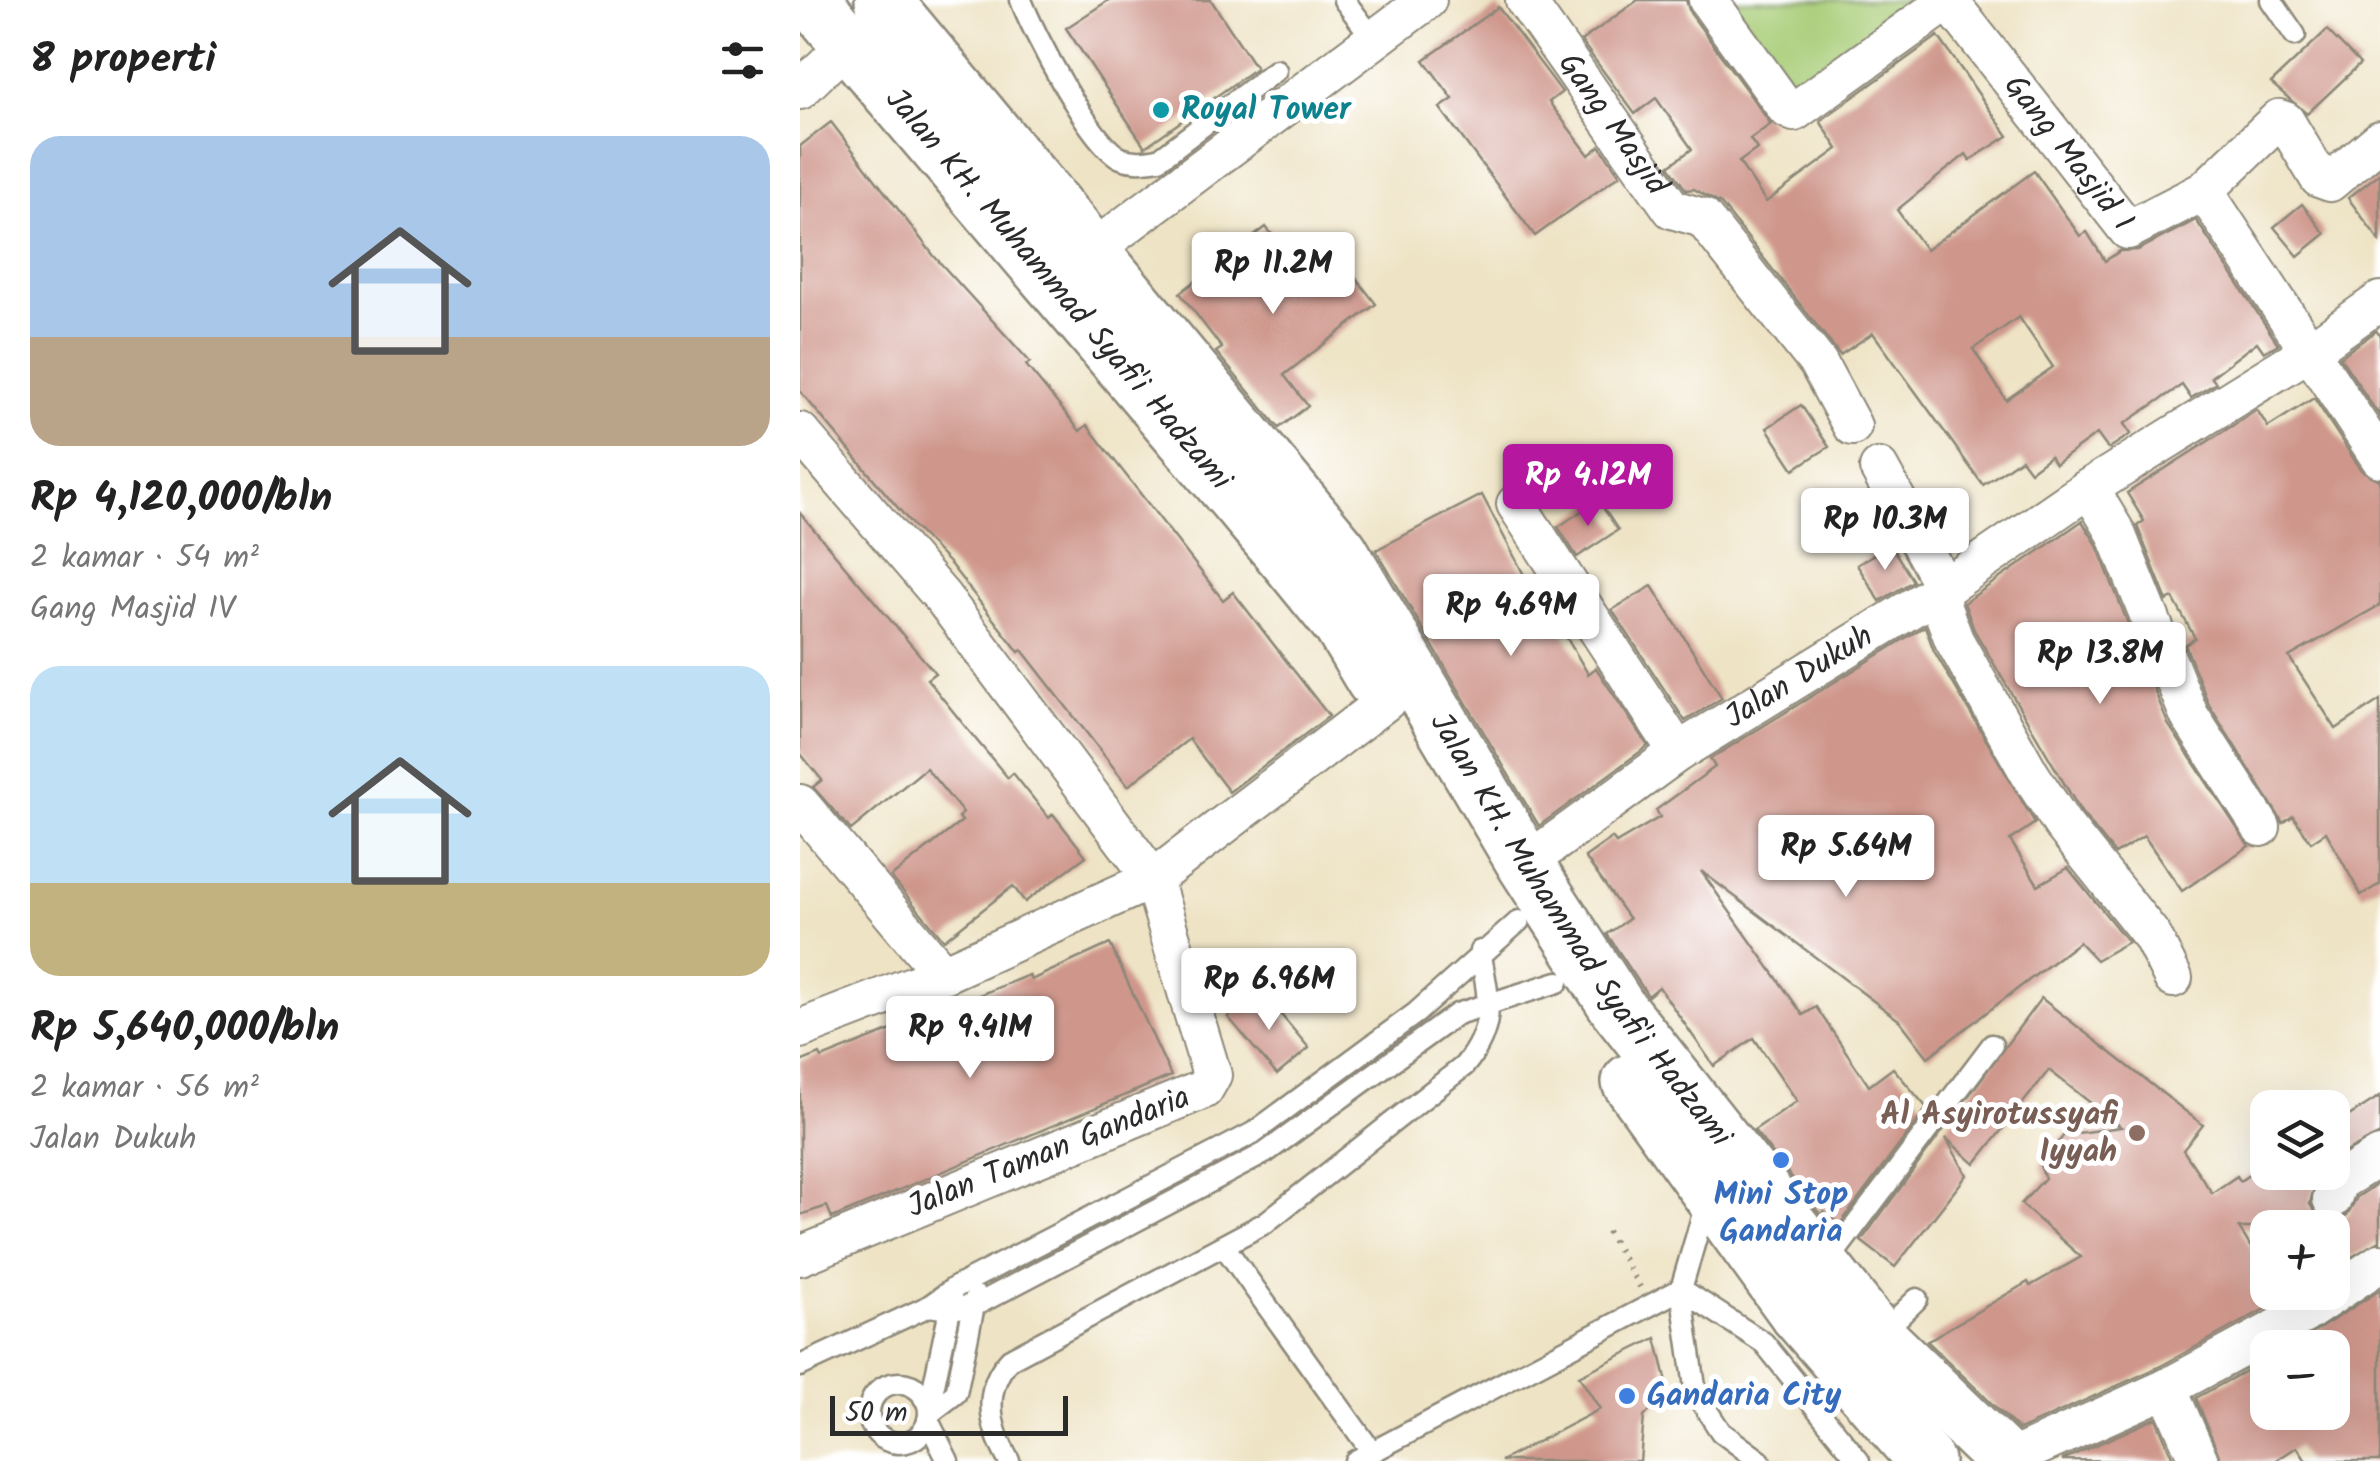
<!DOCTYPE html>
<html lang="id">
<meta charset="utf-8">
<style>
:root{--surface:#fff;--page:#f2f2f2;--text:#222;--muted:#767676;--accent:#b5179e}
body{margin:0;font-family:Kalam,sans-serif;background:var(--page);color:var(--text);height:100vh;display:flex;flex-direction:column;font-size:38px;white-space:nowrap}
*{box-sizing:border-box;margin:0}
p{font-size:32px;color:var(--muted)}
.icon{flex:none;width:55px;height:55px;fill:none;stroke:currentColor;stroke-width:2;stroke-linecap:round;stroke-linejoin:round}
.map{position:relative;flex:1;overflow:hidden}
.panel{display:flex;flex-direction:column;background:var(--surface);width:800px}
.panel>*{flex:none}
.controls{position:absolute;left:1450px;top:1090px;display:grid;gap:20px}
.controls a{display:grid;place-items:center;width:100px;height:100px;border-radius:20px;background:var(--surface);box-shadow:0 10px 40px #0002;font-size:50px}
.scale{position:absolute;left:30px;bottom:25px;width:238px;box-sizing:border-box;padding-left:10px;border:5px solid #2b2b2b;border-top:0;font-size:28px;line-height:35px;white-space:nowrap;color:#2b2b2b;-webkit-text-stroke:8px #fff;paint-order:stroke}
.price{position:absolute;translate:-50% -85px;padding:0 22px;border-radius:10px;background:#fff;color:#222;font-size:32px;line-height:65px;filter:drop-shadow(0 2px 5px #0008)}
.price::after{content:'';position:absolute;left:50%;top:60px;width:30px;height:22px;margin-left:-15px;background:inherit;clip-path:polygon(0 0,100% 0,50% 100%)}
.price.on{background:var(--accent);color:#fff}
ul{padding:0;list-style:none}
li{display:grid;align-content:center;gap:20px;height:530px;padding:0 30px}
li span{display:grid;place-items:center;height:310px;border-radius:30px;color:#555}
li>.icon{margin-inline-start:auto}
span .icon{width:180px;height:180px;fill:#fffc;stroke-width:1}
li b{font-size:42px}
h2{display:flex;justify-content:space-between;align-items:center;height:120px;padding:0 30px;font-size:42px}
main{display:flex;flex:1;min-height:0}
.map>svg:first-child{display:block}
.green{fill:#a7cc76;stroke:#697c50;stroke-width:2.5}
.building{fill:#cf978c;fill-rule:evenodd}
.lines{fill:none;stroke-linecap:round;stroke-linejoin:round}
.lane-casing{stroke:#8c8778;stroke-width:25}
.street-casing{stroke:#8c8778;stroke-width:42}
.secondary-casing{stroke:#8c8778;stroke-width:60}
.path{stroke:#8c8778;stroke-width:6;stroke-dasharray:2.5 8;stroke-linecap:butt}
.lane{stroke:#fff;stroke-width:20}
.street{stroke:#fff;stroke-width:38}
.secondary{stroke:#fff;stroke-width:55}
.culture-dot{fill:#0f9aa8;stroke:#fff;stroke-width:4}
.education-dot{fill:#8d6e63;stroke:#fff;stroke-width:4}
.shop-dot{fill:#3f7fe0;stroke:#fff;stroke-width:4}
.labels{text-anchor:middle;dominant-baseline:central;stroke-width:10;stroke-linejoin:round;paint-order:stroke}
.culture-label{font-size:32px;font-weight:bold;fill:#0d838f;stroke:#fff;text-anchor:start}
.street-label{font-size:32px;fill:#2b2b2b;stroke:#fff}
.education-label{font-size:32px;font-weight:bold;fill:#785e54;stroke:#fff;text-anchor:end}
.shop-label{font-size:32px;font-weight:bold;fill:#366cbe;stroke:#fff}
</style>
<main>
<section class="panel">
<h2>8 properti<svg class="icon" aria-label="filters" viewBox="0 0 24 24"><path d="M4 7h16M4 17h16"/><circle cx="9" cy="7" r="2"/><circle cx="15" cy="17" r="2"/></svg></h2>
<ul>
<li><span style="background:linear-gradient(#a9c7e8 65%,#b9a48a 0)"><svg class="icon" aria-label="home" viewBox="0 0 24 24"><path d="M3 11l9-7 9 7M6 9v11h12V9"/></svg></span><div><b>Rp 4,120,000/bln</b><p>2 kamar · 54 m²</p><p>Gang Masjid IV</p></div></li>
<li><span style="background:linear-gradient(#bfe0f5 70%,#c2b280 0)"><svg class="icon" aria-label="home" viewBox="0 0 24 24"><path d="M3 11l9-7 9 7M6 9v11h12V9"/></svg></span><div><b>Rp 5,640,000/bln</b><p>2 kamar · 56 m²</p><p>Jalan Dukuh</p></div></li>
</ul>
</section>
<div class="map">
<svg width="1580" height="1461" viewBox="0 0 1580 1461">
<rect width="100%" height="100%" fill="#fff"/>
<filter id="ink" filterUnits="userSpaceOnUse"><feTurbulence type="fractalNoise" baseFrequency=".01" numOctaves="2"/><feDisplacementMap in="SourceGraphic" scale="20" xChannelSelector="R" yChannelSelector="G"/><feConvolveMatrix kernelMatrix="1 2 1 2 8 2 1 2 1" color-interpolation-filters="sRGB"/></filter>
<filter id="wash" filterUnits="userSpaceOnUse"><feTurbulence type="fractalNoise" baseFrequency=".0048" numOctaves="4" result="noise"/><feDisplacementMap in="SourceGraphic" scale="40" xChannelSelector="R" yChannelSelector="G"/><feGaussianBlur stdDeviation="2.25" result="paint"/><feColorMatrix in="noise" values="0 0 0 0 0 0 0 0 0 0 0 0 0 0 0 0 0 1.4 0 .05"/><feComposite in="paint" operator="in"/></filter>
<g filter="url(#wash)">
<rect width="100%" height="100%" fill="#eee3c5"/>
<polygon class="green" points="918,0 1119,0 1121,4 983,89"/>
<g id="blocks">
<g class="building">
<polygon points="309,0 411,0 456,68 345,147 266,28"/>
<path d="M838 0H886L890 13 971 124 950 139 957 149 939 162 966 202 1038 149 1020 121 1138 36 1208 136 1170 160 1166 154 1097 210 1126 250 1234 171 1280 236 1287 232 1305 261 1320 251 1338 250 1396 220 1478 344 1464 352 1457 342 1411 377 1416 383 1391 398 1382 385 1324 424 1331 434 1308 449 1297 434 1255 464 1250 456 1230 471 1221 459 1183 485 1073 333 1040 355 921 204 894 189 886 190 869 166 892 149 856 98 835 114 781 41ZM1219 317 1253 367 1206 400 1173 349Z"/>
<polygon points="698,7 762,92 749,102 789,155 800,146 820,175 735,236 640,108 653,99 624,60"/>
<polygon points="1527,30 1560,64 1507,114 1471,83"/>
<polygon points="31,122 134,256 230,362 226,365 280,431 287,425 423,600 433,592 529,716 429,792 389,739 328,786 222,650 219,652 151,565 114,527 0,391 0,146"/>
<polygon points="1580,173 1580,241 1548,198"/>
<polygon points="1502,204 1525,234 1498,256 1474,227"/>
<polygon points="466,227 511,285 543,261 576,304 484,375 508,406 479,428 416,352 422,348 380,293"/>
<polygon points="1576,331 1580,336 1580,417 1540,357"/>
<polygon points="1514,398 1561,470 1580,480 1580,605 1489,657 1536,729 1580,700 1580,884 1561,895 1526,832 1511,842 1493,816 1483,823 1409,705 1385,645 1395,638 1373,598 1367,601 1337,526 1344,521 1327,493 1457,410 1468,427"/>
<polygon points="1001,405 1029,447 994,469 967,428"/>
<polygon points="682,495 733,592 743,586 761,615 755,618 788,674 796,668 848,746 739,826 576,550"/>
<polygon points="798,500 818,530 777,557 758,527"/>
<polygon points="0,513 135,673 127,679 168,730 208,778 213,773 249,818 253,814 286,856 225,902 213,886 144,940 91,877 162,821 159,817 163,813 126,768 51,830 13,787 22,780 0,753"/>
<polygon points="1282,521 1296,543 1368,724 1449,846 1382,891 1344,836 1315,854 1281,812 1174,630 1164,603"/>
<polygon points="1090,544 1113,581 1080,601 1057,565"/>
<polygon points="852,586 922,698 885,721 812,610"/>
<polygon points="1125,626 1134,651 1235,823 1210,840 1238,885 1268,868 1328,942 1296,960 1279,942 1128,1057 1100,1021 901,871 1003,1015 1016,1007 1069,1086 1093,1068 1127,1108 1040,1224 1024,1212 1021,1215 954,1130 997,1101 954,1038 914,1066 859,987 848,996 807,934 829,919 785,857 812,838 816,843 860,817 856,810 915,767 910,759"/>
<polygon points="310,944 371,1076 32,1218 27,1206 0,1215 0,1062 20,1054 22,1058 229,975 231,980"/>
<polygon points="461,991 509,1048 477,1075 428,1017"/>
<polygon points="1241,998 1403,1125 1383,1150 1412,1193 1437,1176 1440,1181 1453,1172 1518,1172 1510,1204 1516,1214 1535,1221 1547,1215 1557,1197 1580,1182 1580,1241 1532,1268 1532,1228 1439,1228 1468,1275 1468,1292 1496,1292 1357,1368 1219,1430 1127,1341 1228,1282 1230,1286 1281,1257 1221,1204 1245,1178 1240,1166 1264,1135 1321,1127 1249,1070 1175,1164 1146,1138 1167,1175 1095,1267 1061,1241"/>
<polygon points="1580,1096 1580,1134 1532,1159 1532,1127"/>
<polygon points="1580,1290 1580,1461 1506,1461 1497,1447 1475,1461 1421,1461 1396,1398 1468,1359 1468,1412 1532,1412 1532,1348 1489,1348"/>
<polygon points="856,1338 869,1390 844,1417 840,1461 701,1461 800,1409 779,1376"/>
<polygon points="1356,1418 1374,1461 1262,1460"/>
</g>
</g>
</g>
<g filter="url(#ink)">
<use href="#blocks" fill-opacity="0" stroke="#8c8778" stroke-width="2.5"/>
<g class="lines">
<defs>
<g id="lane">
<path d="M221 0C233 32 291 145 321 158 334 163 346 161 359 159L476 70"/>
<polyline points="544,0 574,40"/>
<polyline points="1471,0 1495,35"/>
<polyline points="907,1200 881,1289 896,1394 921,1432 960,1461"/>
<polyline points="424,1246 572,1452"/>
<polyline points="1024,1267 1192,1045"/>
<polyline points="881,1289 964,1343 1059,1461"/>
<polyline points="129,1306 150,1309 176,1305 465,1153 657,1014 758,982"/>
<polyline points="1079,1336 1117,1299"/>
<polyline points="0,1366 129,1306 154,1288 453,1133 616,1013 719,921"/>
<circle cx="99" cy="1413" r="30"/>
<polyline points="124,1398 133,1389 152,1300"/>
<polyline points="130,1413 156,1393 176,1296"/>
<polyline points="128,1420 148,1461"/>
<path d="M209 1461C189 1426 182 1389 210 1359L465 1223 664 1066C697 1026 689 999 680 951"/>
<polyline points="555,1461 881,1289"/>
</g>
<g id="street">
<path id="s1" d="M725 0 872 209 903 218 1018 363 1052 426"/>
<polyline points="908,0 986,108 994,112 1149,0"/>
<path id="s2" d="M1148 0 1328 230 1404 191 1580 458"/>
<polyline points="0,90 66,26"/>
<polyline points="1404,191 1479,119 1485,121 1519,178 1530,182 1580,140"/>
<polyline points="289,253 627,0"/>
<polyline points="0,432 143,598 353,879 412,1075 404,1089 0,1256"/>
<polyline points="1079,468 1138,576 1142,608 1154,640 1231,776 1263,825 1352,936 1373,978"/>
<polyline points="1289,488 1316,533 1389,715 1461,827"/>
<polyline points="716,504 878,752"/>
<polyline points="0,804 143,974"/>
<path id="s3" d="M725 864 878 752 1141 590 1289 488 1511 350 1580 301"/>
<polyline points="0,1029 143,974 353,879 586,701"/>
<polyline points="1532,1199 1538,1182 1580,1156"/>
<polyline points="1367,1388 1504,1314 1580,1263"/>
<polyline points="1205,1461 1367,1388 1399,1461"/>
</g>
<g id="secondary">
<path id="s4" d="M12 0 488 560 541 625 574 680"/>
<path id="s5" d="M83 0 540 551 725 864 818 1008 1078 1337 1206 1461"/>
<polyline points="830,1082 997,1313 1126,1461"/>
</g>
</defs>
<use href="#lane" class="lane-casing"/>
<use href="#street" class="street-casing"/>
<use href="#secondary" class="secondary-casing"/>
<polyline class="path" points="807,1231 840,1287"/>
<use href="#lane" class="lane"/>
<use href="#street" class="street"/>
<use href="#secondary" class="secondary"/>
</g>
</g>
<circle class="culture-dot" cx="361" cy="110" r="10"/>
<circle class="education-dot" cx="1337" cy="1133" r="10"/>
<g class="shop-dot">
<circle cx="981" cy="1160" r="10"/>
<circle cx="827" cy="1396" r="10"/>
</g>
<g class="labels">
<g class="culture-label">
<text x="381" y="110">Royal Tower</text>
</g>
<g class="street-label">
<text stroke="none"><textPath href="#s1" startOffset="152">Gang Masjid</textPath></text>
<text stroke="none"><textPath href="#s2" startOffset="195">Gang Masjid I</textPath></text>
<text stroke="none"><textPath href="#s4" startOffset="380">Jalan KH. Muhammad Syafi'i Hadzami</textPath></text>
<text stroke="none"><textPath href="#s3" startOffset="332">Jalan Dukuh</textPath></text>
<text stroke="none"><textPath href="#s5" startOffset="1165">Jalan KH. Muhammad Syafi'i Hadzami</textPath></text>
<text transform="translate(249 1153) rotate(-22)">Jalan Taman Gandaria</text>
</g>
<g class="education-label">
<text x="1317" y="1115">Al Asyirotussyafi<tspan x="1317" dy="37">Iyyah</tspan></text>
</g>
<g class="shop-label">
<text x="981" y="1195">Mini Stop<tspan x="981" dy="37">Gandaria</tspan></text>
<text x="847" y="1396" text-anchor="start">Gandaria City</text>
</g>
</g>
</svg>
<div class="controls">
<a><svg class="icon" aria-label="layers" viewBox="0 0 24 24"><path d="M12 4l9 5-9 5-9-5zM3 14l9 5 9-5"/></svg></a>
<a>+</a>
<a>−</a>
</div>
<div class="scale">50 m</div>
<b class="price" style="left:473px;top:317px">Rp 11.2M</b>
<b class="price on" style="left:788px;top:529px">Rp 4.12M</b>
<b class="price" style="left:1085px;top:573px">Rp 10.3M</b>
<b class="price" style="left:711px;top:659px">Rp 4.69M</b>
<b class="price" style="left:1300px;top:707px">Rp 13.8M</b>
<b class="price" style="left:1046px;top:900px">Rp 5.64M</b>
<b class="price" style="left:469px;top:1033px">Rp 6.96M</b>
<b class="price" style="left:170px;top:1081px">Rp 9.41M</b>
</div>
</main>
